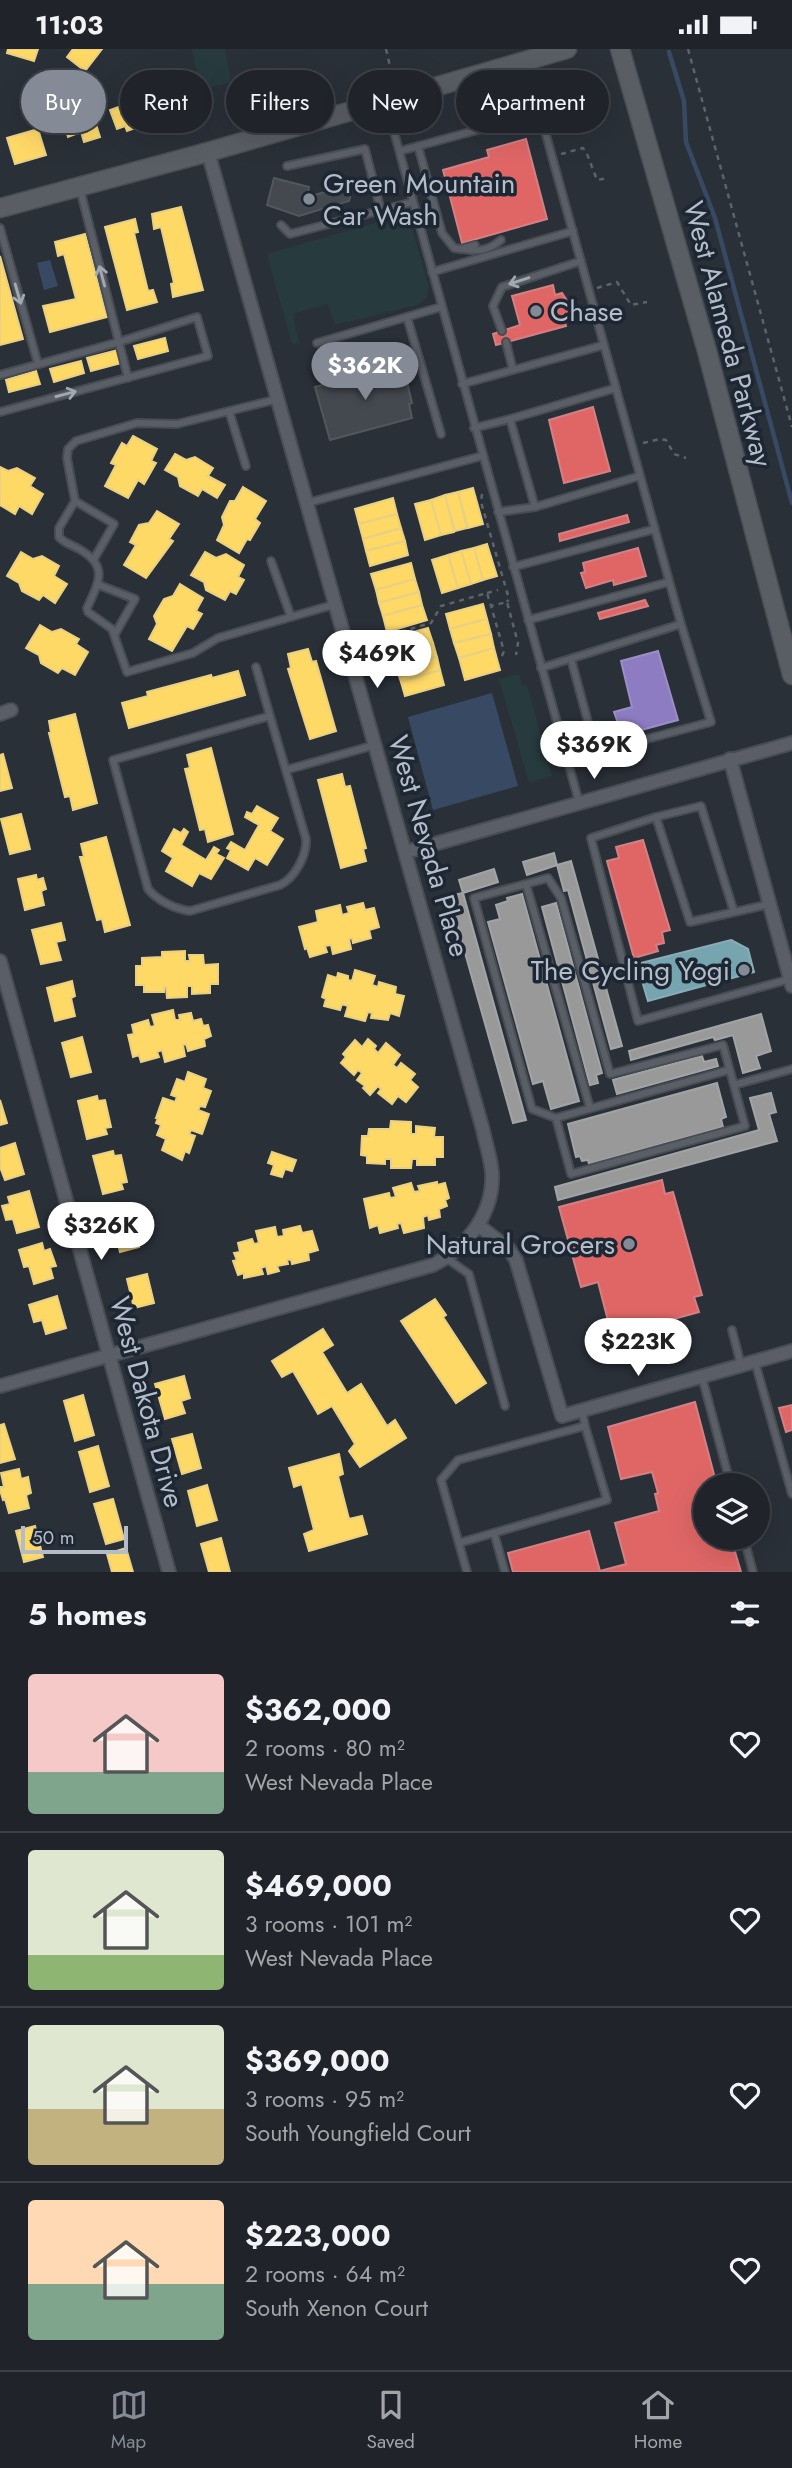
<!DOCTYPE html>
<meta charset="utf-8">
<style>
:root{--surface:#20242a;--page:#2d3036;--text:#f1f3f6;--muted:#a2a4a8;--line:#3d4147;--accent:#848b96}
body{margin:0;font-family:Jost,sans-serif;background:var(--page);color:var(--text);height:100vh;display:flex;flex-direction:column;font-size:26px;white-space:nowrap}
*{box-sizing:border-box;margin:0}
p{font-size:23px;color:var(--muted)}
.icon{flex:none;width:38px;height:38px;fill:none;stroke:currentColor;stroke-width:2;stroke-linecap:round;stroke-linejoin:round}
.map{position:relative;height:1523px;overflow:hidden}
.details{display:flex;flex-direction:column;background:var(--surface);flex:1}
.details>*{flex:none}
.top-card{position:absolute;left:21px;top:21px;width:751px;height:63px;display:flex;gap:14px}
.controls{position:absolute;left:693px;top:1424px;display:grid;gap:14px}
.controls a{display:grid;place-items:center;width:77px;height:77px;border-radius:50%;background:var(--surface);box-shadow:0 7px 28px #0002,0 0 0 2px var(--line);font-size:35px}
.scale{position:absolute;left:21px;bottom:18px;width:107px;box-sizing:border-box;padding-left:7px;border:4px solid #b4bcc9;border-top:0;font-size:19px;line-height:24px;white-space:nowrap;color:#b4bcc9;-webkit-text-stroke:5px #1d2633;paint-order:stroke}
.price{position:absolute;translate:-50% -60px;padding:0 16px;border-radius:24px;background:#fff;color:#222;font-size:23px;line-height:46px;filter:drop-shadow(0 2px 4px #0008)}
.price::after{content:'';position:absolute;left:50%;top:42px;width:21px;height:16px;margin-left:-10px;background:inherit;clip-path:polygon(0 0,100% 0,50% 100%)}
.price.current{background:var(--accent);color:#fff}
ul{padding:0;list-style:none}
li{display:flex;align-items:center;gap:21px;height:175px;padding:0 28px}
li+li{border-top:2px solid var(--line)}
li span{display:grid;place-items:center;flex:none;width:196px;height:140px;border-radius:7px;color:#555}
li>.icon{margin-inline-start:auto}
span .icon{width:84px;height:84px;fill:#fffc;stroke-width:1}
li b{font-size:30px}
h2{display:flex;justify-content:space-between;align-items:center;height:84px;padding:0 28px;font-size:30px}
.chip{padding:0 24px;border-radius:32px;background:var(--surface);box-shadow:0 7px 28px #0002,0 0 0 2px var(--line);font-size:24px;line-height:63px}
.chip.current{background:var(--accent);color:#fff}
.status{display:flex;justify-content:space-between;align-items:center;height:49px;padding:0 35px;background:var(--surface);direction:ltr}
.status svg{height:19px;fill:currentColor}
.menu{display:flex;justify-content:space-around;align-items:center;height:98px;border-top:2px solid var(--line);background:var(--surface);font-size:19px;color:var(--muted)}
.menu a{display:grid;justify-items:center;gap:4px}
.menu .current{color:var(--accent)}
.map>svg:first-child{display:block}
.green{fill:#273a3e}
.water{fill:#384963}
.homes{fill:#ffd966;stroke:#e8d084;stroke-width:2}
.shops{fill:#e06666;stroke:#d38084;stroke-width:2}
.offices{fill:#8e7cc3;stroke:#998fc5;stroke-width:2}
.public{fill:#76a5af;stroke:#89acb7;stroke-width:2}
.industry{fill:#999;stroke:#a1a4a7;stroke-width:2}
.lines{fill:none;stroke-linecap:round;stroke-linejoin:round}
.stream{stroke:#384963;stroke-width:4.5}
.building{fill:#444950;stroke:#52575f;stroke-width:2}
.lane-casing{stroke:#484c53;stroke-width:10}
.street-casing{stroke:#484c53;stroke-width:16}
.secondary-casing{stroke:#484c53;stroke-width:21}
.path{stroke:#5d636a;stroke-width:2.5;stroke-dasharray:5 5;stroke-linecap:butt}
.lane{stroke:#5a5e66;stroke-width:6}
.street{stroke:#5a5e66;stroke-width:12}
.secondary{stroke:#595d64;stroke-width:18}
.oneway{stroke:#a2a9b5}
.poi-dot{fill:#848b96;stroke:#1d2633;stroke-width:2.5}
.labels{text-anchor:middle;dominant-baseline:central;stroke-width:7;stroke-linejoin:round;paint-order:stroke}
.poi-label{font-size:28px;fill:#b4bcc9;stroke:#1d2633;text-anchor:start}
.street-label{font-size:28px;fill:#b4bcc9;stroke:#1d2633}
</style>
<div class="status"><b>11:03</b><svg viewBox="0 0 49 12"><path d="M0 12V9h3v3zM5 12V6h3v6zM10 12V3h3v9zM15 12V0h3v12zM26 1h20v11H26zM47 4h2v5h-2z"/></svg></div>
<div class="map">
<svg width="792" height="1523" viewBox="0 0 792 1523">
<rect width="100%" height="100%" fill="#2a3038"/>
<g class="green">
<polygon points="192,0 225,0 231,33 200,41"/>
<polygon points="403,166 409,169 429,238 426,250 417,256 335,276 328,255 293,265 299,294 292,295 267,205"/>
<polygon points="519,625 522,637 527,636 552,727 529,734 499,630"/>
</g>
<g class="water">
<polygon points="50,211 58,237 44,241 37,214"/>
<polygon points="492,644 518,737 433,761 408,668"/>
</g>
<g class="homes">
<polygon points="8,0 38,0 34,12 7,4"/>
<polygon points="73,0 102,0 85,22 67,8"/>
<polygon points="135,52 144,76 127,82 125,77 117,80 110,61"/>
<polygon points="82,57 88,74 95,72 100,88 84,93 81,83 68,88 61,64"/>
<polygon points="38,80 46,106 15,115 7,89"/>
<polygon points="181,158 203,241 173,248 171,235 174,234 161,178 154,180 152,165"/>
<polygon points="135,170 138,183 134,184 148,242 153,241 157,253 127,261 105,178"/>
<polygon points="85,185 107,268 50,283 43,257 76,250 64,205 58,207 55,193"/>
<polygon points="0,207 23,290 0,296"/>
<polygon points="165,289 168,302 138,310 134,297"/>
<polygon points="118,301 121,314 91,322 87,309"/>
<polygon points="81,312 84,324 54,333 50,320"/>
<polygon points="36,322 40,335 9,343 6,331"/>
<polygon points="133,387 157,400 151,412 156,414 144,435 138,431 128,449 105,437 116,416 111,414 122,394 127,397"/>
<polygon points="175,405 186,411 195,408 213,419 208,427 225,436 217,449 202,440 198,447 180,437 178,428 165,421"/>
<polygon points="0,418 8,422 17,419 35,429 30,437 43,445 32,465 19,457 15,465 0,456"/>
<polygon points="243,438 266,452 255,470 260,474 250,491 247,490 239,504 217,491 224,476 222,468 230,452 235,452"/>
<polygon points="473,439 483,475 468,479 458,443"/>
<polygon points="458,443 467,479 455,482 445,446"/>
<polygon points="445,446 454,483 441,486 431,451"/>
<polygon points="393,449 397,465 359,475 355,460"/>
<polygon points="431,451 441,486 425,491 415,455"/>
<polygon points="157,462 179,475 169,490 173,492 146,529 124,516 136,496 130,493 139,476 149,474"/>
<polygon points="397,465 401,479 363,490 359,475"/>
<polygon points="401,479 405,492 366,502 363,490"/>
<polygon points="405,492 408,506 370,517 366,502"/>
<polygon points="487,495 497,527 483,531 474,499"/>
<polygon points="474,499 483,531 471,535 461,502"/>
<polygon points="461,502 471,535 458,539 448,506"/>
<polygon points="21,503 33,510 42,507 59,517 54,527 67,535 55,554 43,546 39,551 22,542 19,534 7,527"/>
<polygon points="205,503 216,509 226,505 244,516 238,528 244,531 236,545 230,542 225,551 206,541 204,533 191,526"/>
<polygon points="448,506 458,539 442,544 432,511"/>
<polygon points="411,514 415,530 376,541 371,525"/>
<polygon points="415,530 419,543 379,554 376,541"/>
<polygon points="180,535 203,549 196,562 202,565 193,580 187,577 172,602 149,590 157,575 154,567 164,550 173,547"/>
<polygon points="419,543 422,556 383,567 379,554"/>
<polygon points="483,555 487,570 450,580 446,565"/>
<polygon points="422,556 427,571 387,583 383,567"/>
<polygon points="487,570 491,585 454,594 450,580"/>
<polygon points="40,576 52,583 61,580 79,590 76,595 88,603 75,626 62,619 58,624 41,614 39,606 26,599"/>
<polygon points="428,579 433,594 393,606 388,590"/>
<polygon points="491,585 494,599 459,609 454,594"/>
<polygon points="433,594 437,608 396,619 393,606"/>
<polygon points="494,599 500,621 465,631 459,609"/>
<polygon points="308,600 312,613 316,612 336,682 310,690 288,620 291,619 288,605"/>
<polygon points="437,608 440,621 401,633 396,619"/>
<polygon points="440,621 444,636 405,647 401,633"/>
<polygon points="238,622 245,646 129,679 122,654 148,647 147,643 211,626 212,629"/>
<polygon points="75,665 97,754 73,761 70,747 65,748 49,684 51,684 49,672"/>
<polygon points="211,699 233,785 208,793 205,780 200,781 185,720 190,719 187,706"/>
<polygon points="3,705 12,739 0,742 0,706"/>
<polygon points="342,725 345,738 350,737 366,799 363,800 366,812 341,819 318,731"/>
<polygon points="257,757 278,769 270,782 283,790 267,816 255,809 248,821 227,809 231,801 227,799 231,793 245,801 259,776 245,768 247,763 252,765"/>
<polygon points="21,765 30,800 10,805 1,770"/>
<polygon points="174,780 181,784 184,780 188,783 181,796 206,811 214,798 219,801 216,805 224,809 211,830 199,824 192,837 166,822 173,809 162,802"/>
<polygon points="106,788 130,876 105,883 102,870 97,871 80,808 84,808 81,795"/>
<polygon points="36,826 37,831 43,829 46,840 41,842 44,856 25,861 18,830"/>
<polygon points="363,854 365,861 374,859 379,878 369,881 371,889 353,894 352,889 349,890 351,900 333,905 331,896 325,897 327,903 310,908 307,899 305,900 299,878 318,873 316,862 340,856 342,866 349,864 347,858"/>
<polygon points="61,874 65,891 56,893 61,911 41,915 32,881"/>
<polygon points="185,902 185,912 190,912 189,906 203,906 204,916 218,915 218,935 210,935 210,944 192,945 192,937 187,937 187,948 167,949 166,938 164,938 164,943 144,943 144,936 136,936 136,917 142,917 142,909 162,908 162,903"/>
<polygon points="355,921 375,927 372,936 378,938 379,933 396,938 395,945 404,947 399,967 390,964 388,971 371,969 372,964 368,963 365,972 345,967 348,957 342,955 340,961 324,957 326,950 322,948 328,926 337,929 338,924 348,927 348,931 352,932"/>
<polygon points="72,932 75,947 71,949 75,967 55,972 47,939"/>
<polygon points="173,961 175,971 180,971 179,966 191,964 193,972 201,970 203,977 208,976 211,987 204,990 205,997 188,1002 186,995 183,996 185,1007 165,1013 162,1001 157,1003 159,1008 141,1013 139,1006 133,1008 128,986 134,985 132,976 148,971 150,978 155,977 152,966"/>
<polygon points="82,988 91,1023 71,1028 62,994"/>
<polygon points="368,990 376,997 374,1000 378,1004 386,994 400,1006 393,1016 397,1019 401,1014 415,1025 410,1031 418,1038 406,1053 398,1047 392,1055 378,1044 381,1040 378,1037 370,1046 363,1039 365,1037 357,1031 362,1024 358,1021 354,1026 341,1014 346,1008 343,1005 355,991 362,998"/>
<polygon points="188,1023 206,1030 203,1039 211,1042 205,1058 200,1057 198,1061 209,1065 202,1085 191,1081 189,1085 195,1087 189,1104 185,1102 182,1111 162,1101 166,1090 157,1086 161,1076 156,1074 158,1069 156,1069 163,1049 175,1053 177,1048 171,1046 177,1030 185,1033"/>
<polygon points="97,1047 98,1052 105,1051 111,1078 105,1079 107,1085 87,1090 78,1052"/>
<polygon points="0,1051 7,1074 0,1076"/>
<polygon points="391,1072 411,1073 411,1085 416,1085 416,1077 435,1079 434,1088 443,1088 443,1108 435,1108 435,1116 417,1116 417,1110 412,1110 411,1119 391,1119 391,1110 385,1110 385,1115 367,1114 367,1107 361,1106 362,1087 368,1087 369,1080 390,1080"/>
<polygon points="15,1094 24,1125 5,1131 0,1118 0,1099"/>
<polygon points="113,1102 114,1107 121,1106 127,1133 121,1134 123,1140 103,1145 93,1107"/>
<polygon points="272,1103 296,1111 292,1122 285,1120 282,1128 271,1125 274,1116 268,1114"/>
<polygon points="437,1133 437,1136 445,1134 449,1149 445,1151 447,1157 439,1160 440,1168 429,1171 428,1166 423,1168 424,1179 404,1184 401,1174 397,1175 398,1179 380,1184 378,1176 370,1179 364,1150 389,1144 390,1149 396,1148 393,1139 411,1134 414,1143 420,1142 418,1137"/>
<polygon points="29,1142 39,1178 17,1184 13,1170 6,1171 2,1157 10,1155 8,1148"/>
<polygon points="129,1160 139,1198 120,1203 110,1165"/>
<polygon points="300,1177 302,1184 312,1182 318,1201 308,1204 309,1211 292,1215 291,1210 287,1211 288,1215 277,1217 279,1222 268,1225 266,1217 261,1219 263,1225 244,1229 244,1224 238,1226 233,1212 237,1211 234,1204 240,1203 238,1194 252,1190 254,1195 259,1194 256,1182 275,1178 277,1188 284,1187 283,1181"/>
<polygon points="42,1194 44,1202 50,1200 56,1217 50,1218 53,1229 34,1235 29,1217 24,1218 19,1201"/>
<polygon points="147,1225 154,1254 134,1259 127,1230"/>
<polygon points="57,1247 66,1279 46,1285 42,1271 34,1273 29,1256"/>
<polygon points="435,1250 446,1266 443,1268 486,1334 456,1354 401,1272"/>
<polygon points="323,1280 333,1296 322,1303 347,1344 361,1335 387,1377 395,1371 406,1389 360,1418 349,1402 355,1395 332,1357 318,1365 293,1322 282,1328 272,1312"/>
<polygon points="184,1327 190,1349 181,1352 185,1364 165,1370 155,1335"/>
<polygon points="83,1346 94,1386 75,1392 64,1352"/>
<polygon points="4,1375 15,1410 0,1414 0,1376"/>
<polygon points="192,1385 201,1419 182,1425 172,1390"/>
<polygon points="98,1397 109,1437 90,1443 79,1403"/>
<polygon points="339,1405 343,1425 338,1427 349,1470 362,1467 367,1485 309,1502 304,1485 314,1481 302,1435 294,1438 289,1419"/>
<polygon points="19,1420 21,1430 28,1428 31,1444 26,1446 29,1459 9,1464 5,1450 3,1451 0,1441 0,1438 4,1438 1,1424"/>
<polygon points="207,1436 217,1471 197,1477 188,1442"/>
<polygon points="113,1450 124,1490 106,1495 94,1455"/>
<polygon points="35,1477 43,1508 24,1513 16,1482"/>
<polygon points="221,1489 230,1523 209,1523 201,1495"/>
<polygon points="126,1499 133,1523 112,1523 107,1505"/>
</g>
<g class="shops">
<polygon points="526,90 547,170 462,194 443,121 489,108 487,101"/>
<polygon points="553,236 555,246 562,244 568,253 569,266 568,272 565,273 566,277 496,296 493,285 520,276 512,247"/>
<polygon points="593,358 610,422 564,434 549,371"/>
<polygon points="627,466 629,473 560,492 559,485"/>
<polygon points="638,499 646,527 614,536 613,531 586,539 581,524 585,523 583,514"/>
<polygon points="645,551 648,557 600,570 598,564"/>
<polygon points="643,791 670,881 662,883 664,894 656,896 658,902 634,909 607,812 619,809 616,798"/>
<polygon points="662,1131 665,1145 673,1143 702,1246 694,1248 699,1263 612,1287 598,1233 581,1238 559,1158"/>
<polygon points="695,1353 717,1437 705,1437 705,1489 731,1489 741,1523 513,1523 508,1504 589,1482 600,1522 626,1515 615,1474 659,1462 655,1445 658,1444 652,1423 621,1430 608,1378"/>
<polygon points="792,1356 792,1381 786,1383 779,1359"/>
</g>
<polygon class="offices" points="658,602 678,671 601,692 599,683 619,677 614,663 632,658 621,612"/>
<polygon class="public" points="731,891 748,900 754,923 648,952 637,915"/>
<g class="industry">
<polygon points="554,804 557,816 527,826 523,813"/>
<polygon points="571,812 622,997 611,1000 568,841 564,842 557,816"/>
<polygon points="494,820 498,833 463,844 459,831"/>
<polygon points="463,844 526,1071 513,1074 449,847"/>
<polygon points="522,845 579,1052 551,1060 543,1032 533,1035 488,873 500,870 496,856 508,852 507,849"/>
<polygon points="556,854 602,1024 596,1026 598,1034 590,1036 542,858"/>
<polygon points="761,965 771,1002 756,1007 760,1019 743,1024 733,986 715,991 713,988 631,1011 629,1002"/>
<polygon points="702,1007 704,1013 716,1010 718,1017 617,1045 613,1031"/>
<polygon points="717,1034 726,1068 721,1070 723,1078 589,1115 588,1111 582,1112 580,1107 576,1108 568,1075"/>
<polygon points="771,1044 776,1063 769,1065 777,1092 558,1151 555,1138 759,1081 750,1049"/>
</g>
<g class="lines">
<polyline class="stream" points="669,3 684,52 686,93 715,169 792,454"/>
</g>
<g class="building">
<polygon points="274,129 309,138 307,148 354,135 349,152 299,167 267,156"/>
<polygon points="398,315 402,330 406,329 412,354 409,355 412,369 330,391 315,338"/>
</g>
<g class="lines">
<defs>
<g id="lane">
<polyline points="386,54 579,753"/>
<polyline points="418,97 442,184 454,199 461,200 475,196"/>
<polyline points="400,102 540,64 681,575 541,619"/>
<polyline points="287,117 365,100 381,162"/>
<polyline points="80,140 128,329"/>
<polyline points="281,176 290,185 413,153"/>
<polyline points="0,179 38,315"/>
<path d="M464 200C479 203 489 201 501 191"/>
<polyline points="432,223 573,182"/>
<polyline points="407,268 441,385"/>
<polyline points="502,282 493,257 502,238 581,212"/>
<polyline points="506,293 513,321"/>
<polyline points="317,294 441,258"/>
<polyline points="0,326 119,293 197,268 208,307 0,363"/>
<polyline points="462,335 604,296"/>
<path d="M278 350 177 375 137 374 76 392 68 400 67 409 75 452 59 479V488C64 494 72 496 79 500 109 517 99 533 87 559L88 563 112 580 127 623 193 604 218 589 336 555"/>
<polyline points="229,362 246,417"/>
<polyline points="510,370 616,339"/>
<polyline points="474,379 510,370 535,458"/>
<polyline points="75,452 114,475 94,510"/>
<polyline points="307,454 482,407"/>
<polyline points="498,463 535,458 640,427"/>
<polyline points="271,512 291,568"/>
<polyline points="513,518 655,480"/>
<polyline points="99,536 135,550 115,585"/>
<polyline points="528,571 669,533"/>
<polyline points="571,610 592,688"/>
<polyline points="256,618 270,667"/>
<path d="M270 667 306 790C307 806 295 829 280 836L190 862C175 860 158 852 148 840L113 711Z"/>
<polyline points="567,711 711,673 681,575"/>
<polyline points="286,721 375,696"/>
<polyline points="656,768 591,789 638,972 790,930"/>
<polygon points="548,829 561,849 610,1025 723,996 745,1077 571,1125 556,1069 532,1060 474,849"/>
<polyline points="526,835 590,1059"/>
<polyline points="734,863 701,757 656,768 690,873 770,855"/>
<polyline points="734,1036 792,1020"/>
<polyline points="556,1069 729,1021"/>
<polyline points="446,1209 469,1225 505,1357"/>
<polyline points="732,1281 741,1316"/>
<polyline points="755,1313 792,1445"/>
<polyline points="702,1328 731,1437"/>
<polyline points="494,1484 505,1523"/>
<polyline points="744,1489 753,1523"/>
<polyline points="459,1494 607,1451 585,1377"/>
<polyline points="467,1523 441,1431 458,1411 585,1377 582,1361"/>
</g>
<g id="street">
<polyline points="0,665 11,661"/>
<polyline points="730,710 792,937"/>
<polyline points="406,803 792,694"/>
<polyline points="0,912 169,1523"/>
<polyline points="478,1176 509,1200 516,1211 562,1367 792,1302"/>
<path d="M0 1337 433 1216C467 1199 494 1164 492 1124 491 1110 486 1096 483 1081L208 103"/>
</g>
<g id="secondary">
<polyline points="620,0 707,302 792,626"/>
<polyline points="0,159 208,103 567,0"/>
</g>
</defs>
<use href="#lane" class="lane-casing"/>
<use href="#street" class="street-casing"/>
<use href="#secondary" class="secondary-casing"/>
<g class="path">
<polyline points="386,0 393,30"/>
<polyline points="688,0 792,378"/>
<polyline points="561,105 583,99 587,105 597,131 608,129"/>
<polyline points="597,239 617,233 631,256 647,253"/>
<polyline points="643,394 660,390 666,391 674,405 686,409"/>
<polyline points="482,445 481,453 509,550 507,553"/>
<polyline points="487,544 498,541"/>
<polyline points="372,591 431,574 441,557 487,544 491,557"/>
<polyline points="502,607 504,602 491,557 507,553 518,594 516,606"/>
</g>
<use href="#lane" class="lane"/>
<use href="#street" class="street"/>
<use href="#secondary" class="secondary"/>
</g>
<defs><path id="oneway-shaft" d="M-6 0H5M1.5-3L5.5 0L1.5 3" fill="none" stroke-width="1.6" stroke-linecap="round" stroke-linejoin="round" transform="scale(1.75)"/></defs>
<g class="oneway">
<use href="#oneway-shaft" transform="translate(102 227) rotate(-105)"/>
<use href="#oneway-shaft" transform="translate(519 232) rotate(162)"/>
<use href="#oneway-shaft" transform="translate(18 245) rotate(74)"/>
<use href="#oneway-shaft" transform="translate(66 345) rotate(-15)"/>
</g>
<g class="poi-dot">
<circle cx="309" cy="150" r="7"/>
<circle cx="536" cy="262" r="7"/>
<circle cx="744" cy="921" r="7"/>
<circle cx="629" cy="1195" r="7"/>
</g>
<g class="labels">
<g class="poi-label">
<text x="323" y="134">Green Mountain<tspan x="323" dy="32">Car Wash</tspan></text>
<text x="550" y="262">Chase</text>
<text x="730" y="921" text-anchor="end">The Cycling Yogi</text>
<text x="615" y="1195" text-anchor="end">Natural Grocers</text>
</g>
<g class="street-label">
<text transform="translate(728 285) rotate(75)">West Alameda Parkway</text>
<text transform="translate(429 797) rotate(74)">West Nevada Place</text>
<text transform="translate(147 1353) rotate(75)">West Dakota Drive</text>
</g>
</g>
</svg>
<div class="controls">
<a><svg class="icon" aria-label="layers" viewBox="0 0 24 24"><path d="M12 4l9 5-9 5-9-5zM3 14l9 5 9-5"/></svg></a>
</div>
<div class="scale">50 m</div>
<b class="price current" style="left:365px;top:353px">$362K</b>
<b class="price" style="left:377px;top:641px">$469K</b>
<b class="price" style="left:594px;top:732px">$369K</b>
<b class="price" style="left:101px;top:1213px">$326K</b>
<b class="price" style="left:638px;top:1329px">$223K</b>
<div class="top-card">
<a class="chip current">Buy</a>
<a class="chip">Rent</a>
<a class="chip">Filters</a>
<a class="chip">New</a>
<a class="chip">Apartment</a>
</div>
</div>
<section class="details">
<h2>5 homes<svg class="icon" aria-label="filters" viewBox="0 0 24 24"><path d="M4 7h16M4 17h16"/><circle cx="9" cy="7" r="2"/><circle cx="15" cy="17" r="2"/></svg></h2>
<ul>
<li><span style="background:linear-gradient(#f6c9c9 70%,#7fa58c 0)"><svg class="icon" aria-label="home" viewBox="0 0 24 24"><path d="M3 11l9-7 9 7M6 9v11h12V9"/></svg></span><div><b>$362,000</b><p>2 rooms · 80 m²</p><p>West Nevada Place</p></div><svg class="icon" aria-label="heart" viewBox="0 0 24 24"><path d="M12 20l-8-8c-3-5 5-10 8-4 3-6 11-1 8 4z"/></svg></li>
<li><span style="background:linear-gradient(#dfe7d0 75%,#8fb573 0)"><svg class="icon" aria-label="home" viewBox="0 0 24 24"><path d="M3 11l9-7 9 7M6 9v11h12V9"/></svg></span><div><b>$469,000</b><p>3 rooms · 101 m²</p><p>West Nevada Place</p></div><svg class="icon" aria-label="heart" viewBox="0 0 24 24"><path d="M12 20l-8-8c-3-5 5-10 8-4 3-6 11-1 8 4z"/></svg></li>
<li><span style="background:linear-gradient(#dfe7d0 60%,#c2b280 0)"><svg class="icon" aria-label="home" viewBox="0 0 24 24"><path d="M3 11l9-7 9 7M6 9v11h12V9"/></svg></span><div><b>$369,000</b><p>3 rooms · 95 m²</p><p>South Youngfield Court</p></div><svg class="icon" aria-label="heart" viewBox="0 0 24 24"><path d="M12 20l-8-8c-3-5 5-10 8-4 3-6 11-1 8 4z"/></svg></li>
<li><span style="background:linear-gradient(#ffd9b3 60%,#7fa58c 0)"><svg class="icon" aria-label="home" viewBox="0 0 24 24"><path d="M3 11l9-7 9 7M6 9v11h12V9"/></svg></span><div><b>$223,000</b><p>2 rooms · 64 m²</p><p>South Xenon Court</p></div><svg class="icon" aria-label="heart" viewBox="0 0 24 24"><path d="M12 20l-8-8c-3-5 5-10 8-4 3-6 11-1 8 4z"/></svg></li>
</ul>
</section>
<nav class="menu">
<a class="current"><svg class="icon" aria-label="map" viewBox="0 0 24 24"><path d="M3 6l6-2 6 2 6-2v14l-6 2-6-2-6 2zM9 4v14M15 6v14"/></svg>Map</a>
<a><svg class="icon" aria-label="saved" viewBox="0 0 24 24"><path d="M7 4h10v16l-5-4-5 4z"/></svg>Saved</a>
<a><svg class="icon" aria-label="home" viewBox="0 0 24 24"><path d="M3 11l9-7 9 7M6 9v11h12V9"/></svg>Home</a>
</nav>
